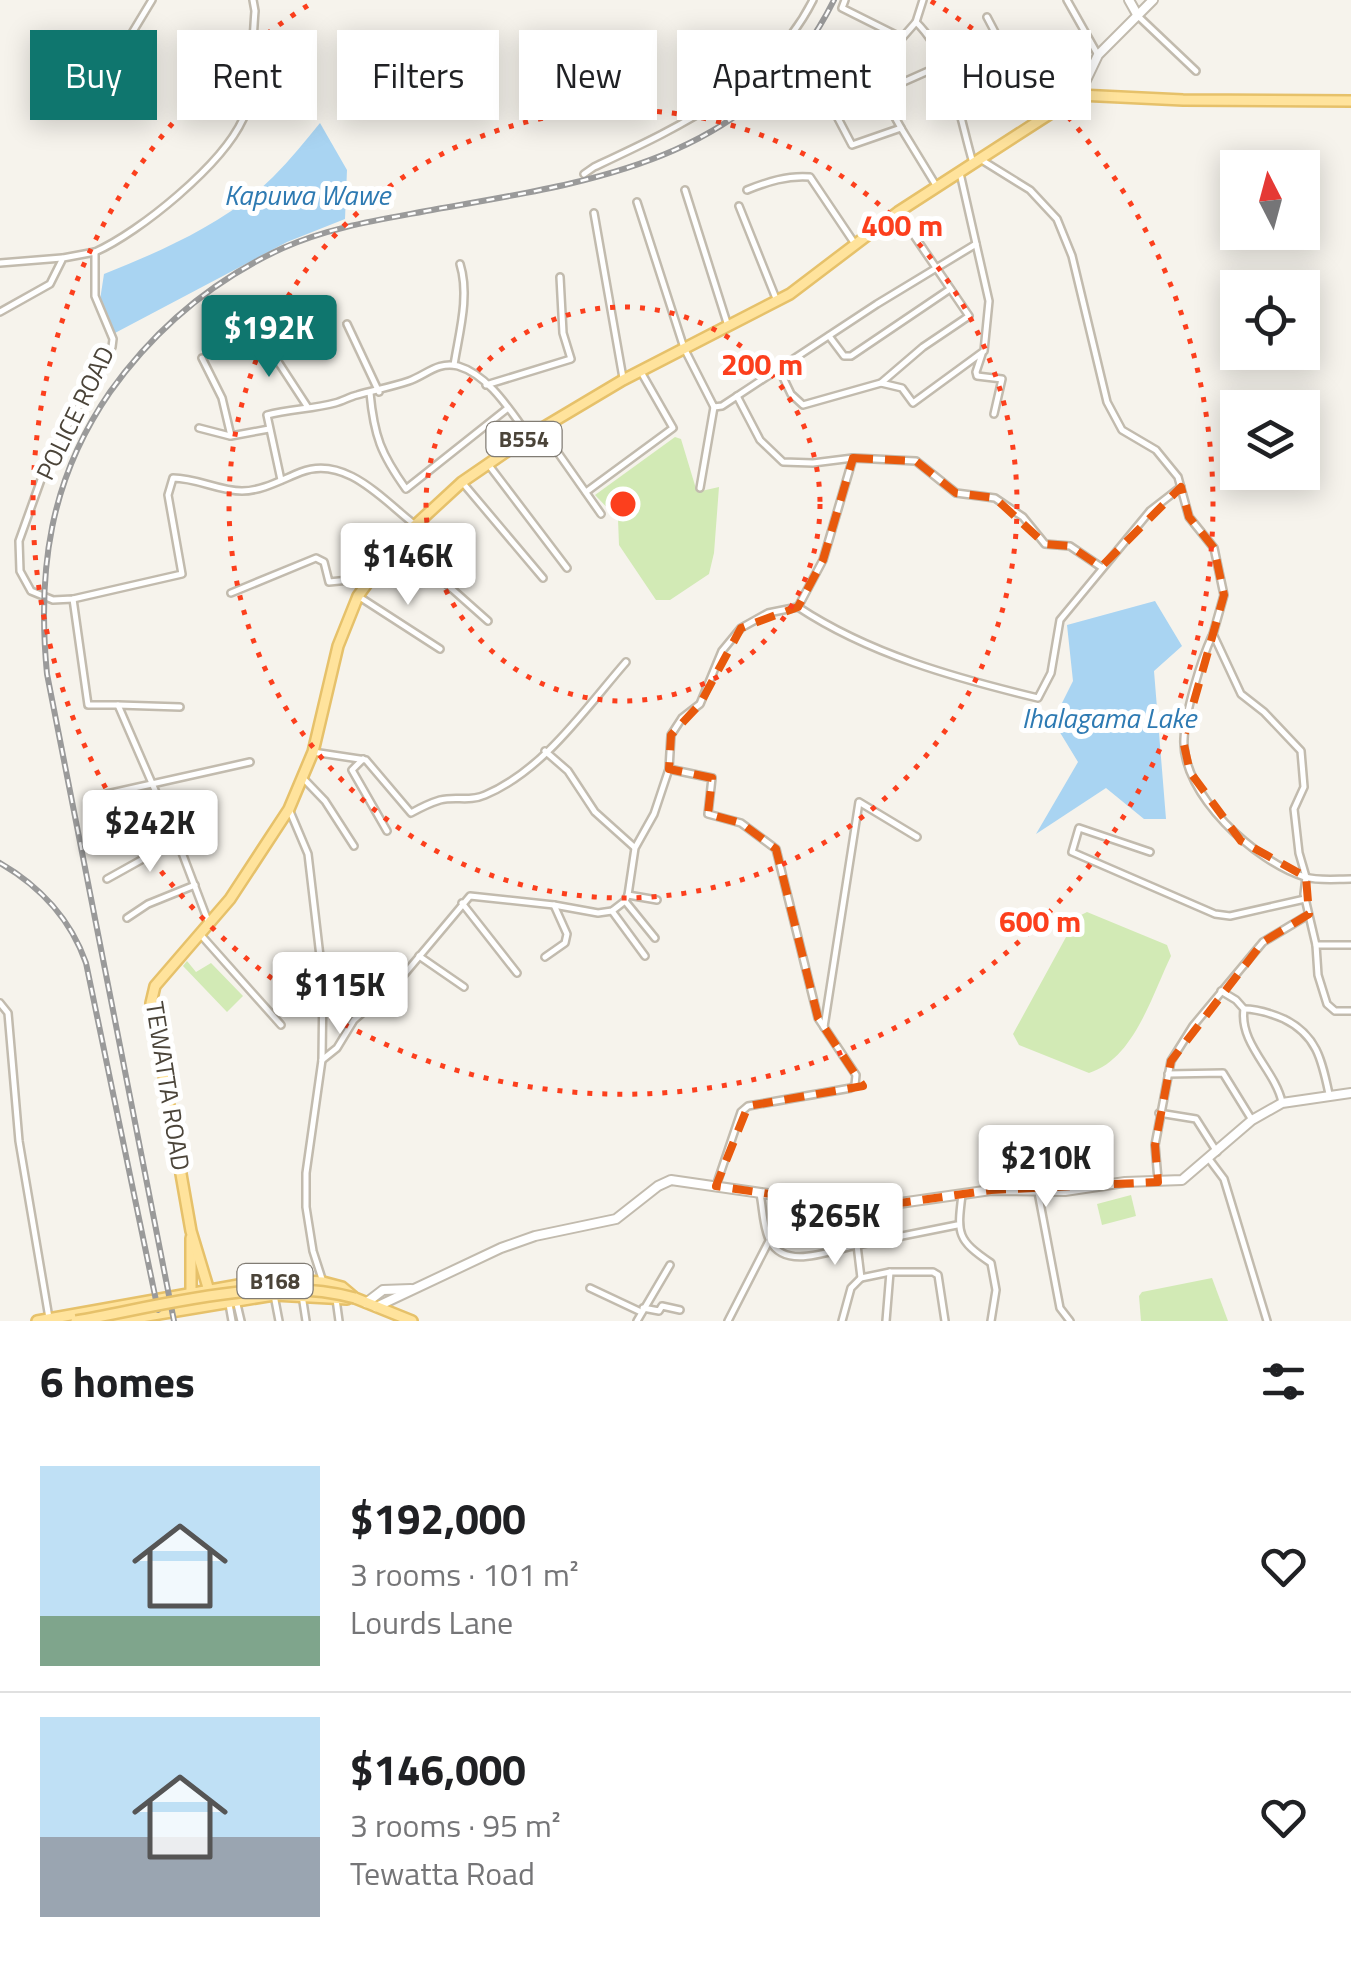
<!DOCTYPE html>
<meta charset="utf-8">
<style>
:root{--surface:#fff;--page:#f6f6f6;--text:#202124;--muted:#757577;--line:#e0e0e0;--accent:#0f766e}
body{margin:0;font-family:"Titillium Web",sans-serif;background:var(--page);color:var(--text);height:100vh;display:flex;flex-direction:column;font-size:38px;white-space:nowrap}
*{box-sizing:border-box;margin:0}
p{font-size:32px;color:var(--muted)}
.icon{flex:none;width:55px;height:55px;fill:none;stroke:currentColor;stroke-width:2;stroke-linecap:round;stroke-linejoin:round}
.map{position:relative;height:1321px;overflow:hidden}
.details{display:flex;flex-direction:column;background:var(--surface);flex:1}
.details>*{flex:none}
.banner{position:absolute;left:30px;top:30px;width:1292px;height:90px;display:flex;gap:20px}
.needle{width:65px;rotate:354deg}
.fabs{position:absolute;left:1220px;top:150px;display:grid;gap:20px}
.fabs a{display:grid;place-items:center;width:100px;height:100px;border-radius:0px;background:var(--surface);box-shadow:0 5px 25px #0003;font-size:50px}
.price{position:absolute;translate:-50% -85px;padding:0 22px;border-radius:10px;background:#fff;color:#222;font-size:32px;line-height:65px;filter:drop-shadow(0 2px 5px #0008)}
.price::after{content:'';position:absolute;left:50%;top:60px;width:30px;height:22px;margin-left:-15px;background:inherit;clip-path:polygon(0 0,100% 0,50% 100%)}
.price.active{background:var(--accent);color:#fff}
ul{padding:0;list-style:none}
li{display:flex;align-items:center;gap:30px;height:250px;padding:0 40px}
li+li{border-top:2px solid var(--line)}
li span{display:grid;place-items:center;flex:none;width:280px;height:200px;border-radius:0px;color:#555}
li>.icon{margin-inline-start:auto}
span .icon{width:120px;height:120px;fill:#fffc;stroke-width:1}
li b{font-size:42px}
h2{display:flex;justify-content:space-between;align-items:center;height:120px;padding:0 40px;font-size:42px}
.tag{padding:0 35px;border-radius:0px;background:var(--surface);box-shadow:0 5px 25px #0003;font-size:35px;line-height:90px}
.tag.active{background:var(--accent);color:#fff}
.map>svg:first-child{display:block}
.green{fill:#d2eab5}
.water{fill:#a9d4f2}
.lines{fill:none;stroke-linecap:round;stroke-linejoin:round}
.minor-casing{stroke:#c2bbae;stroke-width:10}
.tertiary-casing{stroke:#c2bbae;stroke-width:12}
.primary-casing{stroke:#e6c16a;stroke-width:14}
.minor{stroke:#fff;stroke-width:5}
.tertiary{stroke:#fff;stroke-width:8}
.primary{stroke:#ffe39c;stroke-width:9}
.rail-casing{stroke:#9a9a9a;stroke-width:6}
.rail{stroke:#fff;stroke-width:2.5;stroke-dasharray:8;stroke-linecap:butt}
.primary-bridge-casing{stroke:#e6c16a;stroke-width:14;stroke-linecap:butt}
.primary-bridge{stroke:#ffe39c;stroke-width:9}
.marked{fill:none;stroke:#e8590c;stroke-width:8;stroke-dasharray:20 12;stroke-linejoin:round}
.ring{fill:none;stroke:#fc3f1d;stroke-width:5;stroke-dasharray:5 10}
.labels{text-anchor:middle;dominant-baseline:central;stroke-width:10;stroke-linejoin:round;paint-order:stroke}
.shield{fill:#fff;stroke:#817c74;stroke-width:2.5}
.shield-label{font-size:22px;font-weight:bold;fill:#4b4439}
.street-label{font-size:25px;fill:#4b4439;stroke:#fff}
.water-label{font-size:28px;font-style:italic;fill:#2e7ab2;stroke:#fff}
.centre{fill:#fc3f1d;stroke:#fff;stroke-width:5}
.ring-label{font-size:30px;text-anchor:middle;font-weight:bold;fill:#fc3f1d;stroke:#fff;stroke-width:10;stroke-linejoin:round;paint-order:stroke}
</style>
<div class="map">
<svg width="1351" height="1321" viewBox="0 0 1351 1321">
<rect width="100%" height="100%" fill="#f6f3ec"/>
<g class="green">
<polygon points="675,437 681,439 697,492 719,487 714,553 709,574 670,600 656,600 619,545 618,519 595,495"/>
<path d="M1087 912 1167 945 1171 956C1152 995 1134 1059 1089 1073L1019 1045 1013 1034 1077 917Z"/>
<polygon points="187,961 196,972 211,963 243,996 227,1012 183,966"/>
<polygon points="1131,1195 1136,1216 1102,1225 1097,1204"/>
<polygon points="1212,1278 1228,1321 1141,1321 1139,1296 1142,1292"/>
</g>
<g class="water">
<path d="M320 123 347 170 345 219 287 242 115 333 100 300 104 274C164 250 226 223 273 177 290 160 305 141 320 123Z"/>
<polygon points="1155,601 1182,646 1154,671 1166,819 1144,819 1106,788 1036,834 1078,762 1053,721 1073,681 1067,625"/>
</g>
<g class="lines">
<defs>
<g id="minor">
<path d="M845 0 842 8 902 38 916 22C952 57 959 116 973 163"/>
<polyline points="1067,0 1098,55"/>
<polyline points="1138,16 1196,71"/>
<polyline points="987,17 1040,118"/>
<polyline points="916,22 923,0"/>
<polyline points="129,38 152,0"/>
<polyline points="822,88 852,145 901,128 937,187"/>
<polyline points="901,128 881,92 944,64"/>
<polyline points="980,159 1030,190 1057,219 1072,256 1107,402 1122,430 1156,450 1178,477 1189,517 1214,548 1224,595 1213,634 1241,694 1264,712 1301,751 1304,787 1294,809 1299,853 1306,877 1304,894 1316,945 1318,975 1327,1004 1335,1011 1351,1011"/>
<path d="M584 174 594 167C677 128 770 86 813 0"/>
<polyline points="685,190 728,326"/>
<path d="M747 190C767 182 788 175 810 177L855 244"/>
<polyline points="637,202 684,348 714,407 722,406 877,304 976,244"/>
<polyline points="739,206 777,301"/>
<polyline points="594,213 623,378"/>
<path d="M95 252C140 232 222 165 243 119 251 103 253 33 255 11L253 0"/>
<polyline points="0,263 62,258"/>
<path d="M0 312 50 284 63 258 95 252V296L113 339 112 347 47 463 19 541 20 571 31 591 53 600 73 599 182 574 168 495 173 478C197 478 219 491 242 491 262 491 283 479 301 472 345 455 382 499 414 524"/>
<polyline points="347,324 379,392"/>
<polyline points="260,334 307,406"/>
<polyline points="829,336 844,356 851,356 950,289"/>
<polyline points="982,354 976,372 977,376 1002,379 994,414"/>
<polyline points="202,358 222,398 231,436 269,429"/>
<path d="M454 365C459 333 470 296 460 264"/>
<polyline points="779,369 791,394 803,405 881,383 923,347 969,316 898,212"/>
<polyline points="881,383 902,388 913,403 984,351 989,301 960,173"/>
<polyline points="486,385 571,359 563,333 560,277"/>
<path d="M370 393C374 436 381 454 406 489L508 408"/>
<polyline points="737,396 760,440 783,462 813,463 853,458 823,560 798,607"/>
<polyline points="199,428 230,436"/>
<polyline points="542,430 601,514"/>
<polyline points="853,458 916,461 956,493 995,498 1023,517 1045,544 1070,546 1101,567"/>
<polyline points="488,464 567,568"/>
<path d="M281 480 267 415C290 409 313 409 335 403 343 401 349 397 357 395 375 390 391 387 409 381 426 375 438 361 458 366 489 375 511 412 529 436"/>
<polyline points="462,482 543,578"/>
<polyline points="700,488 714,407"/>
<polyline points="586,492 673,428 641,372"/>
<polyline points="398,541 488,621"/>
<polyline points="231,593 316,558 324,562 329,582 370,578"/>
<polyline points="358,596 440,649"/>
<polyline points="73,599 88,705 118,705 181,850 208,921"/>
<path d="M1212 636C1201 660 1185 713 1184 739 1181 794 1256 862 1305 877 1319 881 1336 879 1351 879"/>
<polyline points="118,705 180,707"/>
<polyline points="545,751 568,771 595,812 634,847"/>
<path d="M313 752 366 760 411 813C420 808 430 803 440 800 456 796 469 802 485 795 544 770 585 709 626 662"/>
<polyline points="363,759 352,770 387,831"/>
<path d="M669 769 671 735 682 718 700 704 722 651 741 628 768 613 798 607C869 654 955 678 1038 698L1051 673 1060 620 1150 511 1181 487"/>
<polyline points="302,777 325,801 354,846"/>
<polyline points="107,794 250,762"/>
<polyline points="289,809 308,854 323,982 322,1060 306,1173 306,1207 313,1251 323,1282"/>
<polyline points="1150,852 1079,828 1072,852 1215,914 1230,916 1305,899"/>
<polyline points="107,879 177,840"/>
<polyline points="628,895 657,900"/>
<polyline points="625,901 655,938"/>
<polyline points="462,903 517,973"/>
<polyline points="612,911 645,956"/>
<polyline points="127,918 148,904 195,885"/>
<polyline points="200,934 281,1025"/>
<polyline points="1316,945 1351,945"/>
<polyline points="419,956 464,987"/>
<polyline points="545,957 565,943 567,934 554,905"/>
<path d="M1221 991 1236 1000 1244 1009C1239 1044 1275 1070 1282 1102"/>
<polyline points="0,1003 8,1013 19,1141 49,1318"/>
<path d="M1244 1009C1258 1009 1270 1013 1284 1019 1317 1035 1322 1061 1329 1094"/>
<polyline points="824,1027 859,802 917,837"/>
<polyline points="322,1060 337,1048 354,1020 397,983 470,896 554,905 598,913 612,911 625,901 628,895 635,848 654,814 669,769 712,778 708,814 741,823 776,849 818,1018 856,1075 855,1085 851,1088 748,1106 741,1112 716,1186"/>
<polyline points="1168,1074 1223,1073 1252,1120"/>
<polyline points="1159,1113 1196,1119 1217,1152"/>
<polyline points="1209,1159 1224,1179 1267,1321"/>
<polyline points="1158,1180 1155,1145 1171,1061 1193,1026 1263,942 1308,915"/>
<polyline points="1038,1192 1060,1308 1070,1321"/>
<path d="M760 1194C763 1208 763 1229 770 1241 786 1271 831 1250 857 1245L861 1278 890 1272H933L938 1275 945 1321"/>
<path d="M962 1195C957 1234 957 1240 991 1263L996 1290 991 1321"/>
<polyline points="857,1245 957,1225"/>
<polyline points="590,1288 641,1312"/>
<polyline points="274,1295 279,1321"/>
<polyline points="302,1295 306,1321"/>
<polyline points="336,1299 339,1321"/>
<polyline points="236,1300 241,1321"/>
<polyline points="229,1304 232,1321"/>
<polyline points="643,1308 659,1311 662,1306 680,1310"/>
<polyline points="637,1321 670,1265"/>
<polyline points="728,1321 769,1241"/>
<polyline points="842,1321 851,1288 861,1278"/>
<polyline points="886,1321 890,1272"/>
</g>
<g id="tertiary">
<polyline points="1129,0 1138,16"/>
<polyline points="1079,95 1098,55 1153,0"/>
<polyline points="366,1303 383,1290 411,1289"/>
<polyline points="376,1307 501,1248 535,1236 616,1219 658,1186 671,1180 865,1208 991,1190 1065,1191 1125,1182 1182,1180 1252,1120 1282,1103 1351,1093"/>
</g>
<g id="primary">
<polyline points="191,1238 191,1298"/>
<polyline points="213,1304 191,1231 151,1003 155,986 230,899 289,809 313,752 338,646 358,596 398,541 462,482 529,436 623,380 790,294 898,212 1079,95 1183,100 1351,101"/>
<polyline points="37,1321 244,1284 285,1280 323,1282 342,1287 355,1298 412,1321"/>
<polyline points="117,1321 274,1295 347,1299"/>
</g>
</defs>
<use href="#minor" class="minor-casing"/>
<use href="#tertiary" class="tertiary-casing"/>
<use href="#primary" class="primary-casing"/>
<use href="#minor" class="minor"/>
<use href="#tertiary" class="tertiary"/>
<use href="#primary" class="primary"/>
<defs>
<g id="rail">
<path d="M0 863C40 886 71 920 86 963L158 1310"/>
<path d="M174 1321 47 674C37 570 50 479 110 392 154 330 213 280 283 248 332 226 385 219 437 209 595 181 755 160 834 0"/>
</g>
</defs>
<use href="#rail" class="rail-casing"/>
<use href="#rail" class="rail"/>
<defs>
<path id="primary-bridge" d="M76 1321C161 1306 271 1274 355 1298"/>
</defs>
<use href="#primary-bridge" class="primary-bridge-casing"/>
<use href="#primary-bridge" class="primary-bridge"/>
</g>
<path class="marked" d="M853 458 916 461 956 493 995 498 1045 544 1070 546 1101 567 1181 487 1189 517 1214 548 1224 595 1183 740 1190 772 1241 841 1306 877 1309 914 1263 942 1171 1061 1155 1145 1158 1182 991 1190 865 1208 716 1186 748 1106 863 1086 818 1018 776 849 741 823 708 814 712 778 669 769 671 735 700 704 741 628 798 607 823 560Z"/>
<g class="ring">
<circle cx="623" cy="504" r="197"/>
<circle cx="623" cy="504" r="394"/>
<path d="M931 1A590 590 0 1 1 315 1"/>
</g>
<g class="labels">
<g class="shield">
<rect x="486.5" y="422" width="75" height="34" rx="8"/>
<rect x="237.5" y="1264" width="75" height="34" rx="8"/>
</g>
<g class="shield-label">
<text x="524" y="439">B554</text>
<text x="275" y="1281">B168</text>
</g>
<g class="street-label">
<text transform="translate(75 413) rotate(-64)">POLICE ROAD</text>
<text transform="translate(168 1086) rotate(81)">TEWATTA ROAD</text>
</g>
<g class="water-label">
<text x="307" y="194">Kapuwa Wawe</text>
<text x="1109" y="717">Ihalagama Lake</text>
</g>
</g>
<circle cx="623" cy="504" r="15" class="centre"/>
<g class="ring-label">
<text x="902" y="236">400 m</text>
<text x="762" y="375">200 m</text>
<text x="1040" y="932">600 m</text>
</g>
</svg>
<div class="fabs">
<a><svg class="needle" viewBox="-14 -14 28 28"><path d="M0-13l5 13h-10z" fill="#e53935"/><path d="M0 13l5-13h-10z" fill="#757577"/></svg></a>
<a><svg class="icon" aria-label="locate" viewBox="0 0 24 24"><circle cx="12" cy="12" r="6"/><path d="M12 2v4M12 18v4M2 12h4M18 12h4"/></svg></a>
<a><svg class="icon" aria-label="layers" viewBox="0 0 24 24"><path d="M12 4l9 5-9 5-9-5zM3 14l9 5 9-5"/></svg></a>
</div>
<b class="price active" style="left:269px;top:380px">$192K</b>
<b class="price" style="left:408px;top:608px">$146K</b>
<b class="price" style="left:150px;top:875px">$242K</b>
<b class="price" style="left:340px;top:1037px">$115K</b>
<b class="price" style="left:1046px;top:1210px">$210K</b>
<b class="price" style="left:835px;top:1268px">$265K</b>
<div class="banner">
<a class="tag active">Buy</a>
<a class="tag">Rent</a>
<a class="tag">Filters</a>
<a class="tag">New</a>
<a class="tag">Apartment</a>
<a class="tag">House</a>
</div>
</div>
<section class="details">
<h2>6 homes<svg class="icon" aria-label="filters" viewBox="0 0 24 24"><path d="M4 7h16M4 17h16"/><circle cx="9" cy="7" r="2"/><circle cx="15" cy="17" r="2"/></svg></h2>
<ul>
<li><span style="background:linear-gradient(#bfe0f5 75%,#7fa58c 0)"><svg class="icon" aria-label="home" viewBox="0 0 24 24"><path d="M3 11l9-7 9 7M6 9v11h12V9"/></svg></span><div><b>$192,000</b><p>3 rooms · 101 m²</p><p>Lourds Lane</p></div><svg class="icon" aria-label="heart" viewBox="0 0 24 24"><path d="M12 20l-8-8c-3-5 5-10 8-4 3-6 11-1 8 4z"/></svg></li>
<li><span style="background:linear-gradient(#bfe0f5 60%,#9aa5b1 0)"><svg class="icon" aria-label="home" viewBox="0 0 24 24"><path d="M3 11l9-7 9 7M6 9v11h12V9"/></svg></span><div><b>$146,000</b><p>3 rooms · 95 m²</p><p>Tewatta Road</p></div><svg class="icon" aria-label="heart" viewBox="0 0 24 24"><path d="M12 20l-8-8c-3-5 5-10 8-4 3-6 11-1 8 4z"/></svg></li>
</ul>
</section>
